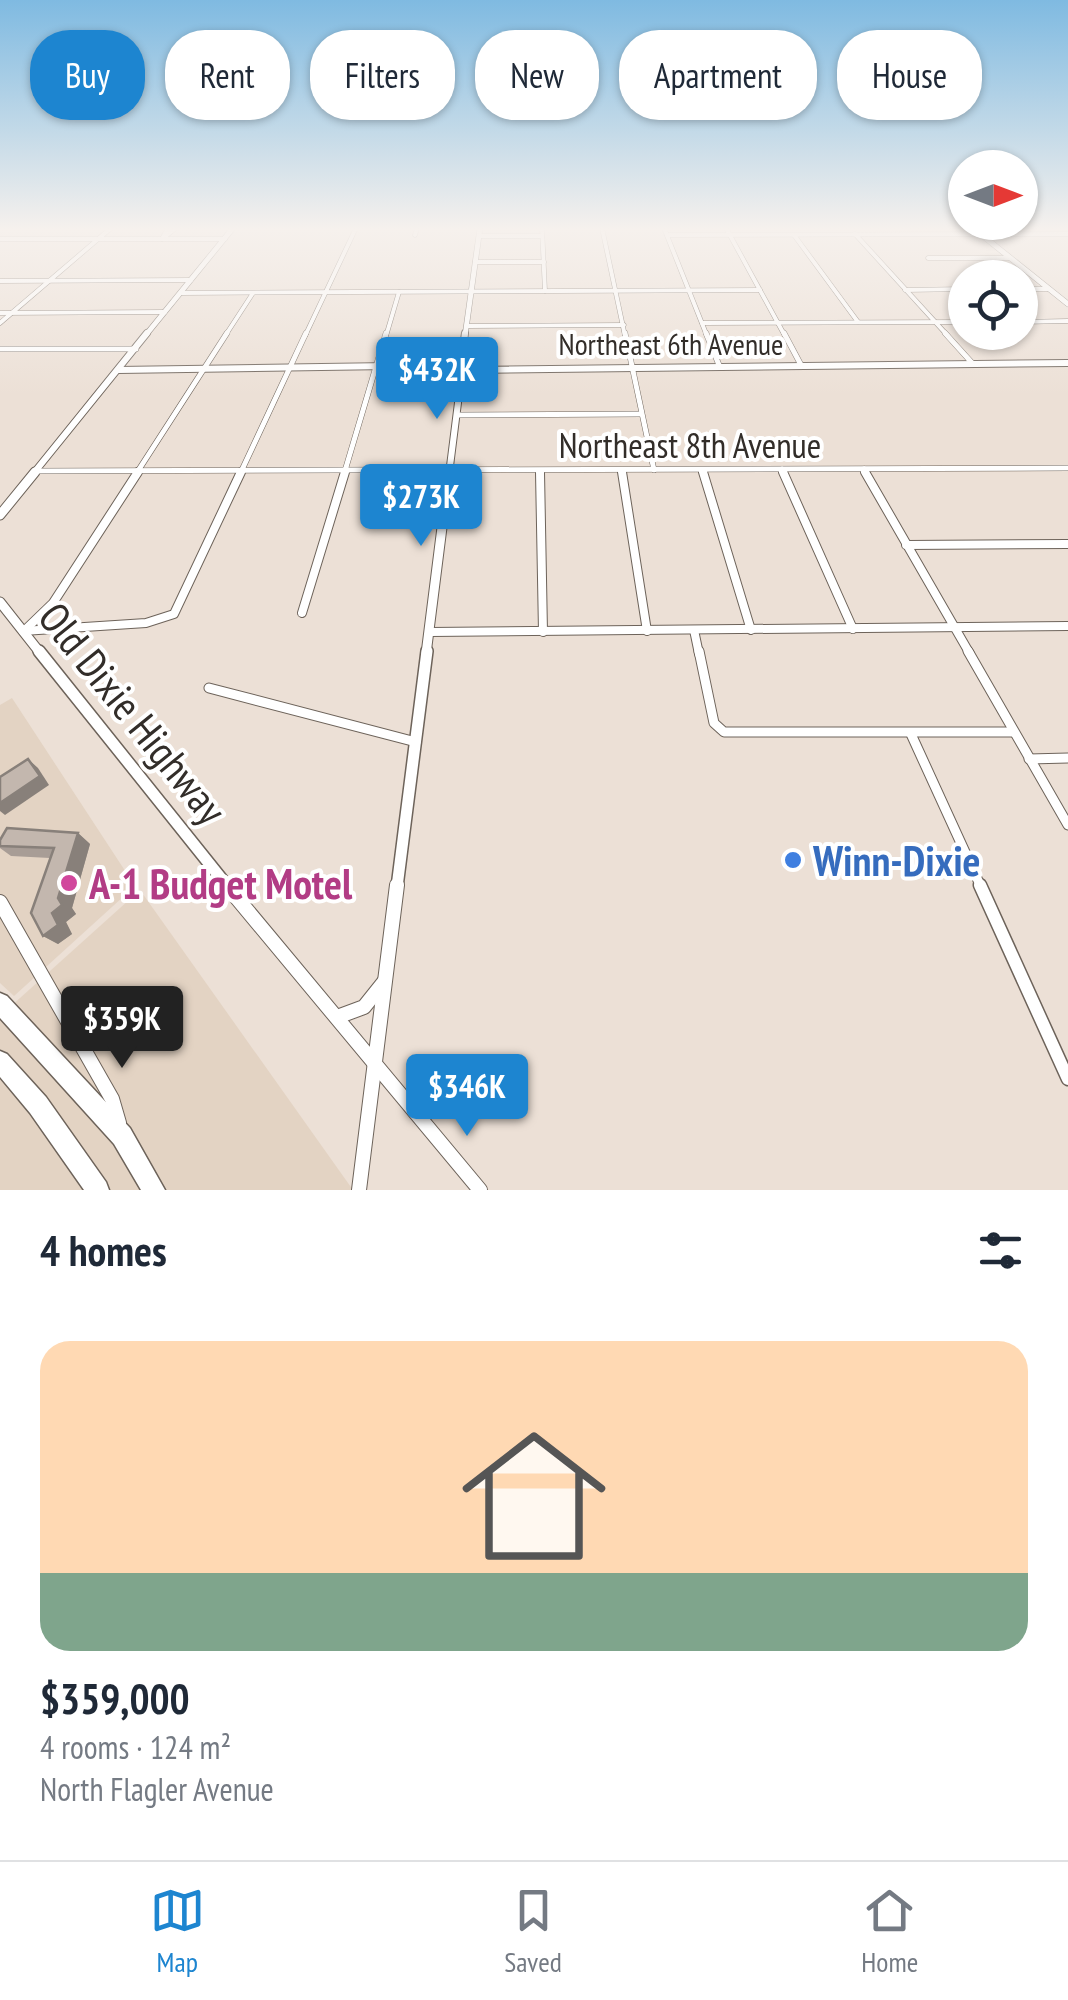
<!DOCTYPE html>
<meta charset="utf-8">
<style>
:root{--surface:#fff;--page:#f2f2f3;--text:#1f2937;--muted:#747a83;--line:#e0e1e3;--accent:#1d85d0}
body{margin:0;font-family:"PT Sans Narrow",sans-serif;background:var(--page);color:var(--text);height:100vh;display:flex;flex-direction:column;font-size:38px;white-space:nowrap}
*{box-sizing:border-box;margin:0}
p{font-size:32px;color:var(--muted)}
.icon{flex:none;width:55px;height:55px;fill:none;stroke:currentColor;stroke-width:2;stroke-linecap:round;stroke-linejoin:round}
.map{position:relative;height:1190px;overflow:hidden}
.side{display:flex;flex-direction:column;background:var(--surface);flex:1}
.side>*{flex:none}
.banner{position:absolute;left:30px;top:30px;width:1010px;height:90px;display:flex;gap:20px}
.needle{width:65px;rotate:90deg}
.fabs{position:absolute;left:948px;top:150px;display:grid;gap:20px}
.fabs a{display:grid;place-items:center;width:90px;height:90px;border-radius:50%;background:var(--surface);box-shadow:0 2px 8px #0004;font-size:50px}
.price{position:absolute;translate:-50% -85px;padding:0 22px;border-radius:10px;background:var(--accent);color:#fff;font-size:32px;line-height:65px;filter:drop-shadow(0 2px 5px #0008)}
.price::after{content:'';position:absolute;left:50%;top:60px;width:30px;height:22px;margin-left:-15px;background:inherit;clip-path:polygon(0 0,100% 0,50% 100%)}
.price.active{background:#222;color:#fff}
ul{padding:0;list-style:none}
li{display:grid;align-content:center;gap:20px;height:530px;padding:0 40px}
li span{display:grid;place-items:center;height:310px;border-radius:30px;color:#555}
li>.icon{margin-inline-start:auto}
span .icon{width:180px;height:180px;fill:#fffc;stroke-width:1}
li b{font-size:42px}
h2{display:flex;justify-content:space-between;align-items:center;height:120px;padding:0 40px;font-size:42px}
.tag{padding:0 35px;border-radius:40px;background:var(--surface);box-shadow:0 2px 8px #0004;font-size:35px;line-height:90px}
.tag.active{background:var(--accent);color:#fff}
.dock{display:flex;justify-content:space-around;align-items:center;height:140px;border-top:2px solid var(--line);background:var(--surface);font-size:28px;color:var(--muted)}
.dock a{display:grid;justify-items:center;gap:5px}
.dock .active{color:var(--accent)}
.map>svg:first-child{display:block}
.built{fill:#e3d3c3}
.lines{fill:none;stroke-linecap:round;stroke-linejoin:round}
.minor-far4-casing{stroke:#6d635a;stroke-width:5}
.minor-far3-casing{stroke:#6d635a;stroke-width:6}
.minor-far2-casing{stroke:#6d635a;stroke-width:10}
.minor-far1-casing{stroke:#6d635a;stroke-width:11}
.minor-casing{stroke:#6d635a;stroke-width:15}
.tertiary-far4-casing{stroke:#6d635a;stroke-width:6}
.tertiary-far3-casing{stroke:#6d635a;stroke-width:8}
.tertiary-far2-casing{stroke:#6d635a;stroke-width:11}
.tertiary-far1-casing{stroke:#6d635a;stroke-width:14}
.tertiary-casing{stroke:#6d635a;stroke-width:16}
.trunk-casing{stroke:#6d635a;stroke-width:3}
.minor-far4{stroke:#fff;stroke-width:4}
.minor-far3{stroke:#fff;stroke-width:5}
.minor-far2{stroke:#fff;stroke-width:8}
.minor-far1{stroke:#fff;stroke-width:9}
.minor{stroke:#fff;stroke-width:12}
.tertiary-far4{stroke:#fff;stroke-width:5}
.tertiary-far3{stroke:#fff;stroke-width:6}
.tertiary-far2{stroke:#fff;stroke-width:9}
.tertiary-far1{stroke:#fff;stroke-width:11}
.tertiary{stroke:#fff;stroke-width:14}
.trunk{fill:#fff;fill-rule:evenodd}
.wall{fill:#a89d96}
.shaded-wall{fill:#88807a}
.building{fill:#c3b7ae;stroke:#88807a;stroke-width:2.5}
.shop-dot{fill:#3f7fe0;stroke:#fff;stroke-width:4}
.hotel-dot{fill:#d1479c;stroke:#fff;stroke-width:4}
.labels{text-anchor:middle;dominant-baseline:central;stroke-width:8;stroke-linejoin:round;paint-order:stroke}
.far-street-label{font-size:30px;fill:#322d29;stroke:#fff}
.street-label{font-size:35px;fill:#322d29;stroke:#fff}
.near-street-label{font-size:42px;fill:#322d29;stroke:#fff}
.near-shop-label{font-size:42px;font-weight:bold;fill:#366cbe;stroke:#fff;text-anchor:start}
.near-hotel-label{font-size:42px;font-weight:bold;fill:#b23c85;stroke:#fff;text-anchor:start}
</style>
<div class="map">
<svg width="1068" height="1190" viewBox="0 0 1068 1190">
<rect width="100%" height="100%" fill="#ece0d6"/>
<g class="built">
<polygon points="12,698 135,886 14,996 0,983 0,705"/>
<polygon points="140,890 353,1190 0,1190 0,1016"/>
</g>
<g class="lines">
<defs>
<g id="minor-far4">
<polyline points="168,228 162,239 176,228"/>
<polyline points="542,228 545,291"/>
<polyline points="602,228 625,336"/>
<polyline points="664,228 707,336"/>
<polyline points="726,228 785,336"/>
<polyline points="855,234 948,336"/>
<polyline points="415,235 417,228"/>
<polyline points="667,235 1068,234"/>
<polyline points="794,235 858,322"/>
<polyline points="479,236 542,236"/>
<polyline points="0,239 225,239"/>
<polyline points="928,258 1009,258"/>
<polyline points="475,262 544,262"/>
<polyline points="0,281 191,280"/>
<polyline points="1020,289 1049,289"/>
<polyline points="905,290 965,289"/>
<polyline points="181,293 760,290"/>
<polyline points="0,313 165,312"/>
<polyline points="1020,322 1068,321"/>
<polyline points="0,323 111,228"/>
<polyline points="702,323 965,322"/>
<polyline points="467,326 624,325"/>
<polyline points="225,336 253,293"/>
<polyline points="305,336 356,228"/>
<polyline points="386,336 399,292"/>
</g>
<g id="minor-far3">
<polyline points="625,333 654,470"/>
<polyline points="706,333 719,365"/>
<polyline points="784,333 801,365"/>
<polyline points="945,333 973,364"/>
<polyline points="0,349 136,349"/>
<polyline points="457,415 641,414"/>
<polyline points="782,469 784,474"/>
<polyline points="864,469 867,474"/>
<polyline points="622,470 623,474"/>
<polyline points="703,470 704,474"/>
<polyline points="36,471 1068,468"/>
<polyline points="136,474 227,333"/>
<polyline points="240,474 306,333"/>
<polyline points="344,474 386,333"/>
</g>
<g id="minor-far2">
<polyline points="540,472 543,632"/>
<polyline points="622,472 647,631"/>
<polyline points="703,472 751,630"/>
<polyline points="783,472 853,629"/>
<polyline points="865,472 970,654"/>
<polyline points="906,545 1068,544"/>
<polyline points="302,613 345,472"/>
<polyline points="27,628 53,603 138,472"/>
<polyline points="694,630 699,654"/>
<polyline points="23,631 146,623 174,614 241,472"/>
<polyline points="430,632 1068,626"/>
</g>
<g id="minor-far1">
<polyline points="699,651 714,723 724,732 1013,732"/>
<polyline points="968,651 1068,825"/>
<polyline points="209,688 416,742"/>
<polyline points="911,734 981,887"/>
<polyline points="1029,759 1068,758"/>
</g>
<polyline id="minor" points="980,885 1068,1079"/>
<g id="tertiary-far4">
<polyline points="973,228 1068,304"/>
<polyline points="145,336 233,228"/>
<polyline points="465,336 480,228"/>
</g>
<g id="tertiary-far3">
<polyline points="462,354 465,333"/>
<polyline points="118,370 457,365"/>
<polyline points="467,370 1068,363"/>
<polyline points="33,474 147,333"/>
<polyline points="449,474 461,379 470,367 464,352"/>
</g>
<g id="tertiary-far2">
<polyline points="0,515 35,472"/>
<polyline points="0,602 41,654"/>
<polyline points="426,654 449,472"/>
</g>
<g id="tertiary-far1">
<polyline points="39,651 228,887"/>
<polyline points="397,887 427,651"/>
</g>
<g id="tertiary">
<polyline points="226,885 480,1190"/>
<polyline points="0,902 112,1099 119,1123"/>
<polyline points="337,1017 364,1007 384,982"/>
<polyline points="359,1190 397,885"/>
</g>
<g id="trunk">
<polygon points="0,993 7,996 130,1128 165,1190 141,1190 114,1144 0,1018"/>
<polygon points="0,1051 7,1054 46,1097 106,1182 109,1190 84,1190 30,1113 0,1077"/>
</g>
</defs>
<use href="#minor-far4" class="minor-far4-casing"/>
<use href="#minor-far3" class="minor-far3-casing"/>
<use href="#minor-far2" class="minor-far2-casing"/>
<use href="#minor-far1" class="minor-far1-casing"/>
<use href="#minor" class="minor-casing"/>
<use href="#tertiary-far4" class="tertiary-far4-casing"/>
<use href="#tertiary-far3" class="tertiary-far3-casing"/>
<use href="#tertiary-far2" class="tertiary-far2-casing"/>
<use href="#tertiary-far1" class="tertiary-far1-casing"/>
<use href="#tertiary" class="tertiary-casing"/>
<use href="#trunk" class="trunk-casing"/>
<use href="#minor-far4" class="minor-far4"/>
<use href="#minor-far3" class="minor-far3"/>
<use href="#minor-far2" class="minor-far2"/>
<use href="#minor-far1" class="minor-far1"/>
<use href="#minor" class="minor"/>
<use href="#tertiary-far4" class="tertiary-far4"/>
<use href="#tertiary-far3" class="tertiary-far3"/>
<use href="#tertiary-far2" class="tertiary-far2"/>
<use href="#tertiary-far1" class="tertiary-far1"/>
<use href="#tertiary" class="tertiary"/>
<use href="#trunk" class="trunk"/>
</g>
<polygon class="wall" points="78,833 90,844 72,908 76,914 66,922 72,934 58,944 43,936 50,858 11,856 0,848 0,840"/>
<g class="shaded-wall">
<polygon points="28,759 38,768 49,785 5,815 0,811 0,803"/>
<polygon points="78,833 90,844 72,908 76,914 66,922 72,934 58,944 43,936 58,898"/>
</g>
<g class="building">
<polygon points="28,759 40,776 0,803 0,777"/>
<polygon points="7,828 78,833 58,898 62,905 52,913 58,925 43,936 31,913 54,848 0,846 0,840"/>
</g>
<linearGradient id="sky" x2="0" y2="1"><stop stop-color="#7fbae1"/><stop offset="0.58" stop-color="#f6f1ed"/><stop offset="1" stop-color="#f6f1ed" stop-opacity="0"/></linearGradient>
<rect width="1068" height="395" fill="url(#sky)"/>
<circle class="shop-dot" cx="793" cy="860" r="10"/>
<circle class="hotel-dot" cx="69" cy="883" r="10"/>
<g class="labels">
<g class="far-street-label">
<text x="671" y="343">Northeast 6th Avenue</text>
</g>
<g class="street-label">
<text x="690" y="445">Northeast 8th Avenue</text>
</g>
<g class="near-street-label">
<text transform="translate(133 713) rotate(51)">Old Dixie Highway</text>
</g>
<g class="near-shop-label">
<text x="813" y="860">Winn-Dixie</text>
</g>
<g class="near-hotel-label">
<text x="89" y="883">A-1 Budget Motel</text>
</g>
</g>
</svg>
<div class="fabs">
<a><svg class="needle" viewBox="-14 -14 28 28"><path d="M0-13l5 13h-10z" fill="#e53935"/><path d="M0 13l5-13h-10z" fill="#747a83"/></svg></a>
<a><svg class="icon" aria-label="locate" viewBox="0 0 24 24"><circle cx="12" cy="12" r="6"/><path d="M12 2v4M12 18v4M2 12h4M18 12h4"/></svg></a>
</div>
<b class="price" style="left:437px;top:422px">$432K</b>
<b class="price" style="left:421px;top:549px">$273K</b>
<b class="price active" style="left:122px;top:1071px">$359K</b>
<b class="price" style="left:467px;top:1139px">$346K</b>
<div class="banner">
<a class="tag active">Buy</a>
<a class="tag">Rent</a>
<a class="tag">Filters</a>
<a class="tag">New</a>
<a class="tag">Apartment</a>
<a class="tag">House</a>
</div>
</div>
<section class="side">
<h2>4 homes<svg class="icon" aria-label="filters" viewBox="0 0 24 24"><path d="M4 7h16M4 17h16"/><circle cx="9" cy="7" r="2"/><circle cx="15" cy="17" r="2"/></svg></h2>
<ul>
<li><span style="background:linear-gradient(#ffd9b3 75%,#7fa58c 0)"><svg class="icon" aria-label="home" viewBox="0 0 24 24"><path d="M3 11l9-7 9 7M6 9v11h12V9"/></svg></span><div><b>$359,000</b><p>4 rooms · 124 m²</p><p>North Flagler Avenue</p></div></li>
</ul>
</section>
<nav class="dock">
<a class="active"><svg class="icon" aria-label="map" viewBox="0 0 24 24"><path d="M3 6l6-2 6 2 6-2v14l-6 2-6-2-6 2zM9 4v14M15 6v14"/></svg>Map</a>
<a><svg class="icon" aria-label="saved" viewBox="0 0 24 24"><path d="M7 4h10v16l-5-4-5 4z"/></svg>Saved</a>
<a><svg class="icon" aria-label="home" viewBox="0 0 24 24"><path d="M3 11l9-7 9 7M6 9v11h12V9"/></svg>Home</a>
</nav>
